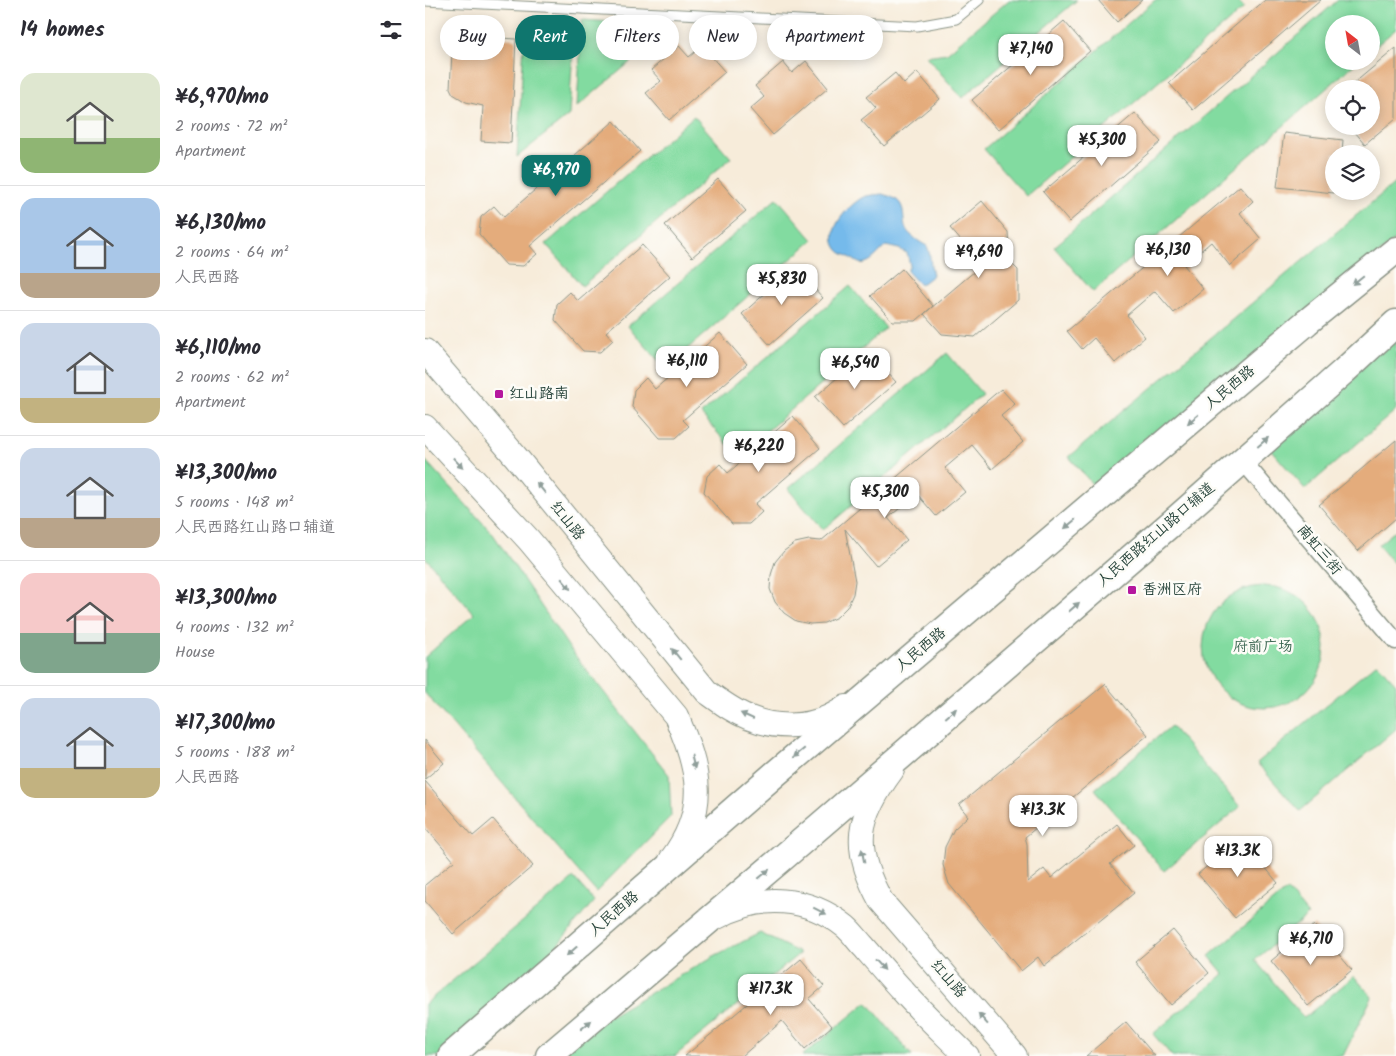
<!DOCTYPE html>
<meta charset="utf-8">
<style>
:root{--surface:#fff;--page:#f2f2f3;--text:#2b2b33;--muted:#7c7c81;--line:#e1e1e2;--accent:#0f766e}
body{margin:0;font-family:Kalam,"LXGW WenKai TC",sans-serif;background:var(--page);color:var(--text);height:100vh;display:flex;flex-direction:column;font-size:19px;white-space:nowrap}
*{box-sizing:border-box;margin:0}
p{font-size:16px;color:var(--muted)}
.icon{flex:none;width:28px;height:28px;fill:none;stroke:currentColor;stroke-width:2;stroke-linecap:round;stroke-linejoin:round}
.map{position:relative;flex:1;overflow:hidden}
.details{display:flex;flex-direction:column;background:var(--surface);width:425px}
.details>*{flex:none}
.guide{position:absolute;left:15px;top:15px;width:475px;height:45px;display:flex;gap:10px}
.needle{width:32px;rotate:329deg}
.fabs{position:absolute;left:900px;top:15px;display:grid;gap:10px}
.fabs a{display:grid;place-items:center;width:55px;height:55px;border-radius:50%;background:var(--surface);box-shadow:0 2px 12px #0003;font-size:25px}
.price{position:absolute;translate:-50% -42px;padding:0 11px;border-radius:10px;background:#fff;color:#222;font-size:16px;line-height:32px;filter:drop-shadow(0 1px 2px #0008)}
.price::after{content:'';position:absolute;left:50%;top:30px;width:15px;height:11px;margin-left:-8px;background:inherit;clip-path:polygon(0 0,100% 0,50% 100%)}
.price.on{background:var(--accent);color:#fff}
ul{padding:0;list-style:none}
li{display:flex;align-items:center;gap:15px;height:125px;padding:0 20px}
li+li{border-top:1px solid var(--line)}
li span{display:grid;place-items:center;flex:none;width:140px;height:100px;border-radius:15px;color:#555}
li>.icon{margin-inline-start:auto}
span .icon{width:60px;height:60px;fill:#fffc;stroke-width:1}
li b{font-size:21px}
h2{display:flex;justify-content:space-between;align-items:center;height:60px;padding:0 20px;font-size:21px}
.chip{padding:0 18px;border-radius:22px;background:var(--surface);box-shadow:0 2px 12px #0003;font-size:18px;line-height:45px}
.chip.on{background:var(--accent);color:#fff}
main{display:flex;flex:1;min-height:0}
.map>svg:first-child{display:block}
.green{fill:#82dba0;stroke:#508c6a}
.water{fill:#74baeb;stroke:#4a7c90}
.building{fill:#e4ac7c}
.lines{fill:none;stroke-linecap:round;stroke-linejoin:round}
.service-casing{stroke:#8b9487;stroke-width:11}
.minor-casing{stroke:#8b9487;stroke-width:19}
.secondary-casing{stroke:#8b9487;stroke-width:26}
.primary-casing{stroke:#8b9487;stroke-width:29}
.service{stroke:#fff;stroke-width:9}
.minor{stroke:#fff;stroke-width:16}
.secondary{stroke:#fff;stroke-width:24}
.primary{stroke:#fff;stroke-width:26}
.oneway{fill:#8f9e9a}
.poi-dot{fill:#b5179e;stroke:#fdfcf7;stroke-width:2}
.labels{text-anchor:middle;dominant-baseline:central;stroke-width:5;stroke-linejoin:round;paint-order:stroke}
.street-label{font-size:15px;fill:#1f3d34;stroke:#fdfcf7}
.poi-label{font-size:15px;fill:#1f3d34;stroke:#fdfcf7;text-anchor:start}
.park-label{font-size:15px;fill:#38644f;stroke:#fdfcf7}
</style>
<main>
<section class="details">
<h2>14 homes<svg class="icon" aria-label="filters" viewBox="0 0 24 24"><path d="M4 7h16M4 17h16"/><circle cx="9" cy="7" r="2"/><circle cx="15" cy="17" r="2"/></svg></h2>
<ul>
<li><span style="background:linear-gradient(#dfe7d0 65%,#8fb573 0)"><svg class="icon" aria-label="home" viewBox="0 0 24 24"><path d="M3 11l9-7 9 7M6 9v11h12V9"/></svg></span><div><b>¥6,970/mo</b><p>2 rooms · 72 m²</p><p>Apartment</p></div></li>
<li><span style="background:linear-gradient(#a9c7e8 75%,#b9a48a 0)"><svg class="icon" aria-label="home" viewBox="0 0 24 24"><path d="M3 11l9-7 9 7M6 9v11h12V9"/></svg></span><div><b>¥6,130/mo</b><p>2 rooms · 64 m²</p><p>人民西路</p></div></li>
<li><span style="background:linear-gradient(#c9d6e8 75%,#c2b280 0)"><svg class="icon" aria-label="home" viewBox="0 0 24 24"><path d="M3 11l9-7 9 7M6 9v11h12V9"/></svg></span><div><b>¥6,110/mo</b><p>2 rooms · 62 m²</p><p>Apartment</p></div></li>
<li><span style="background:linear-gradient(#c9d6e8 70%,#b9a48a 0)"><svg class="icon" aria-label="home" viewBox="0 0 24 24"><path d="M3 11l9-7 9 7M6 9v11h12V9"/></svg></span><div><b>¥13,300/mo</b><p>5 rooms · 148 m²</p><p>人民西路红山路口辅道</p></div></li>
<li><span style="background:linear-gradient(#f6c9c9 60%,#7fa58c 0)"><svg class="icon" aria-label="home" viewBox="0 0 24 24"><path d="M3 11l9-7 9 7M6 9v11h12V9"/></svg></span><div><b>¥13,300/mo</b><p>4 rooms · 132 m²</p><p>House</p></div></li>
<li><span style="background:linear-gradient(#c9d6e8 70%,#c2b280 0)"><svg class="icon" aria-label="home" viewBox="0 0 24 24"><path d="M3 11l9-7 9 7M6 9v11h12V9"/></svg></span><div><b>¥17,300/mo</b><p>5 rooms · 188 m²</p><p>人民西路</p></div></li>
</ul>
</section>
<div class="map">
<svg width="971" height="1056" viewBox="0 0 971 1056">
<rect width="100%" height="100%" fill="#fdfcf7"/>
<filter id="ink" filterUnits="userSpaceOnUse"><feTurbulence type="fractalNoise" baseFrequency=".02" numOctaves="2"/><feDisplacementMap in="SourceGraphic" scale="10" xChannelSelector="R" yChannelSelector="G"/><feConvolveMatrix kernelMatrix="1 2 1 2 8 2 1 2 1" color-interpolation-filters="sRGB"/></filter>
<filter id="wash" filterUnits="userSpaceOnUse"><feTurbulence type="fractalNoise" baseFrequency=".0096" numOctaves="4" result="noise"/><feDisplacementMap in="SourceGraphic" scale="20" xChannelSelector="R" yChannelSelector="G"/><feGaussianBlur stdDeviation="1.12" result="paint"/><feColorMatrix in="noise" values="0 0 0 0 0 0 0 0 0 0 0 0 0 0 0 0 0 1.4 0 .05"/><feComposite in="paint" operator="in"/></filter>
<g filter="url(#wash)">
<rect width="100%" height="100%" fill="#f7ecda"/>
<g class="green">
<polygon points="584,0 652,0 537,98 501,56 522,53"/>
<polygon points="730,0 812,0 819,8 601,196 559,149"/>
<polygon points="913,0 971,0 971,29 946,50 946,24 909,24 909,61 933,61 668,292 629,247"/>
<polygon points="157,20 248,26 152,107"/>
<polygon points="100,28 149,30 144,115 92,157"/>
<polygon points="269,116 306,158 157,286 121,244"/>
<polygon points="971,182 971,239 674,492 644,457"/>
<polygon points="352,198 388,240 240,368 203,326"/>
<polygon points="425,286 461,328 313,456 276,414"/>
<polygon points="971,332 971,410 880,489 841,444"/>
<polygon points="522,353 557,394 398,530 363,489"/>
<polygon points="0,460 68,534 145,649 244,775 246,816 171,892 0,693 0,657 49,614 0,557"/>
<polygon points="971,530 971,566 953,545"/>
<circle cx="839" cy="647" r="61"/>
<polygon points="952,663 971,684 971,729 875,811 832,763"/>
<polygon points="746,726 815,807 739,871 670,789"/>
<polygon points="149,878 169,901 89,997 18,1056 0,1056 0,1004"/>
<polygon points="862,890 883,915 830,960 879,1018 929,976 947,997 918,1056 747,1056 728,1034 799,974 784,956"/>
<polygon points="335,933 375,953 250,1056 126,1056 176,1021 289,956"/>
<polygon points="442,1002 487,1056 377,1056"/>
</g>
<path class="water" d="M457 194C461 195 468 197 472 200 481 207 477 220 481 229 484 235 496 243 502 246 506 255 505 265 508 275L495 285 482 271 485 265 482 253 474 249 461 246C454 252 448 261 440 263 434 265 431 261 426 258 422 255 416 254 413 250 399 233 420 209 435 199 440 195 450 195 457 194Z"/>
<g id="blocks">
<g class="building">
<polygon points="673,0 717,0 692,22"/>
<polygon points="840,0 896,0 768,110 744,83"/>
<polygon points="639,21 665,51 573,130 547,100"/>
<polygon points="61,37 91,39 86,143 56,141 58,106 41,102 28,94 25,88 27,52 60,54"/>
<polygon points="254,46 264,57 277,46 300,72 244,120 221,93 236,81 226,70"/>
<polygon points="971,48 971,118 940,144 925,126 946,126 946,89 922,89"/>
<polygon points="381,61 403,88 348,135 325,109 339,97 330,86 358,62 367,73"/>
<polygon points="492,72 515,99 459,146 436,120 451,108 441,97 470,73 479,84"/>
<polygon points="710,113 736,142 644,222 618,192"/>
<polygon points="189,121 215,151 105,246 112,254 98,266 81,265 54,234 56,217 69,206 79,217"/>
<polygon points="859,133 918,140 917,154 909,154 909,193 852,187"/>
<polygon points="293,179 321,211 267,257 240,225"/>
<polygon points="815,186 828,201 815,213 836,239 805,266 786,242 759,265 778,289 749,313 730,291 702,315 720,337 690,363 669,338 657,349 642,331"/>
<polygon points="557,201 583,232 584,250 578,255 593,270 593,300 550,337 517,334 499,314 557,265 525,228"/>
<polygon points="217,245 245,276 181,332 188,340 175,352 158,351 130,320 132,304 145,292 153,301"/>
<polygon points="370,267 398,298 345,345 317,314"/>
<polygon points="477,269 508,306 491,321 467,321 445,296"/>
<polygon points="295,333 322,364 258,420 264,426 251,438 234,438 207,407 209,390 221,378 230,389"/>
<polygon points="443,351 471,382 418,428 390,397"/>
<polygon points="576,389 590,404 576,416 598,442 567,469 547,445 520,468 540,492 511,516 492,494 463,518 482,540 451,566 420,529 430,581 428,594 422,607 412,617 399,623 385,624 371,621 359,613 350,602 345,589 346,575 350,562 359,551 370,543 384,540 396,541"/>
<polygon points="368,416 395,448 330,504 337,512 324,524 307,524 279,492 282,476 295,464 303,473"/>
<polygon points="971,440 971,518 933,551 894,505"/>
<polygon points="680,684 723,735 600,837 602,844 603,882 619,869 626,878 692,824 709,845 685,864 709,893 619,966 613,957 596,971 524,884 518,865 520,847 529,829 543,816 534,805"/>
<polygon points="0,740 19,763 0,779"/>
<polygon points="0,781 48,836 68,819 108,866 28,934 0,901 0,885 29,861 0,827"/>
<polygon points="816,838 853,883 810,918 773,874"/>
<polygon points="889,925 927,970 883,1006 846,961"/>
<polygon points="748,930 784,973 746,1005 710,962"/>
<polygon points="376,959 399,986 384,999 407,1026 380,1049 357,1021 317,1056 260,1056"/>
<polygon points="701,1022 730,1056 661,1056"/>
</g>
</g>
</g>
<g filter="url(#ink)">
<use href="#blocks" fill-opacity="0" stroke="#8b9487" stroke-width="1"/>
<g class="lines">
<defs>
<polyline id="service" points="0,1 492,26 531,19 554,0"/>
<polyline id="minor" points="817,460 971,641"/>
<g id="secondary">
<path d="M0 351 91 457 282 692C296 702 309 712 325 718 349 728 381 728 404 717 410 714 416 711 421 707"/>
<path d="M0 427 104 540 251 716C275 770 284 810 246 860"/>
<path d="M467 770C432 817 426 848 456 901L590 1056"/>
<path d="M292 917C335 893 383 896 421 927 428 933 433 941 439 947 452 962 464 976 477 990 497 1013 520 1034 542 1056"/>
</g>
<g id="primary">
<polyline points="26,1056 350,774 882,322 971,250"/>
<polyline points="124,1056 361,855 749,521 919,371 971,323"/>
</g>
</defs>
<use href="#service" class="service-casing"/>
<use href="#minor" class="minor-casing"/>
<use href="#secondary" class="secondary-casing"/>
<use href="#primary" class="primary-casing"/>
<use href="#service" class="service"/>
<use href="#minor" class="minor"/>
<use href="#secondary" class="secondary"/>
<use href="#primary" class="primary"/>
</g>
<defs><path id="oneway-solid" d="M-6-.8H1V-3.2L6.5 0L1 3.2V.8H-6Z" transform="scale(1.25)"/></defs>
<g class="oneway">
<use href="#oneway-solid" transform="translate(933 280) rotate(141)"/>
<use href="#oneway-solid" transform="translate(768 419) rotate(140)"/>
<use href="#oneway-solid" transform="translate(838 442) rotate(-41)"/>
<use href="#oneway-solid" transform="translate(33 463) rotate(47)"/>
<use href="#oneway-solid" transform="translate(116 488) rotate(-129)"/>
<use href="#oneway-solid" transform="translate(645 524) rotate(140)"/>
<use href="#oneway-solid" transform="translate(141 584) rotate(50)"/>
<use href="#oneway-solid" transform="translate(649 607) rotate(-41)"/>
<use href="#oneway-solid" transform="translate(251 654) rotate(-129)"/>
<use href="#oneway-solid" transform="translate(526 713) rotate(-41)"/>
<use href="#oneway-solid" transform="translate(322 716) rotate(-156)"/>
<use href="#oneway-solid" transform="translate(374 753) rotate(140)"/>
<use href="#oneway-solid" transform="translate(268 762) rotate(76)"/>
<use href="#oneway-solid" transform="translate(438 856) rotate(-101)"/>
<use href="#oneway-solid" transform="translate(339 874) rotate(-40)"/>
<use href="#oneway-solid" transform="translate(395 911) rotate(26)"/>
<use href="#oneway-solid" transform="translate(147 951) rotate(139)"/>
<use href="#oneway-solid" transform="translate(455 965) rotate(48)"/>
<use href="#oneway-solid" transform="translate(558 1019) rotate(-131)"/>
<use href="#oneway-solid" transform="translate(161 1025) rotate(-40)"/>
</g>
</g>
<g class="poi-dot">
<rect x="69" y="389" width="10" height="10" rx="2.5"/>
<rect x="702" y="585" width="10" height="10" rx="2.5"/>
</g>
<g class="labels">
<g class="street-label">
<text transform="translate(805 388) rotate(-40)">人民西路</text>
<text transform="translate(142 521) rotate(51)">红山路</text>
<text transform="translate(731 535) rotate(-41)">人民西路红山路口辅道</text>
<text transform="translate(894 550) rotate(50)">南虹三街</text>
<text transform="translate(496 650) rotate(-40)">人民西路</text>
<text transform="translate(189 914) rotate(-41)">人民西路</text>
<text transform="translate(523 979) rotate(49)">红山路</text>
</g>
<g class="poi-label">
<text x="84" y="394">红山路南</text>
<text x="717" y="590">香洲区府</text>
</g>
<g class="park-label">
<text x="838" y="647">府前广场</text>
</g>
</g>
</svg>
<div class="fabs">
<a><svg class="needle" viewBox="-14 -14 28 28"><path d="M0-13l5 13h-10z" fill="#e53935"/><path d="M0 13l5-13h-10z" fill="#7c7c81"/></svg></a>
<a><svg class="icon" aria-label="locate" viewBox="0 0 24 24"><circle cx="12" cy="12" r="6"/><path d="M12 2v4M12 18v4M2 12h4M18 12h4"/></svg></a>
<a><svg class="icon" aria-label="layers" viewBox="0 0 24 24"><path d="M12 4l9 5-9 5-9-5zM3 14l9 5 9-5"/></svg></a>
</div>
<b class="price" style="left:606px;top:76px">¥7,140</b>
<b class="price" style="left:677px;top:167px">¥5,300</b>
<b class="price on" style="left:131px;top:197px">¥6,970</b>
<b class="price" style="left:743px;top:277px">¥6,130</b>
<b class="price" style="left:554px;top:279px">¥9,690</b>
<b class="price" style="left:357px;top:306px">¥5,830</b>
<b class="price" style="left:262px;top:388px">¥6,110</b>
<b class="price" style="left:430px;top:390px">¥6,540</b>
<b class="price" style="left:334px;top:473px">¥6,220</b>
<b class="price" style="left:460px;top:519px">¥5,300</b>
<b class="price" style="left:618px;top:837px">¥13.3K</b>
<b class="price" style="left:813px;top:878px">¥13.3K</b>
<b class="price" style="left:886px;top:966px">¥6,710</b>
<b class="price" style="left:346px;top:1016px">¥17.3K</b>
<div class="guide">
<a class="chip">Buy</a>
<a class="chip on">Rent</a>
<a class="chip">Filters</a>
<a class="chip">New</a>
<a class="chip">Apartment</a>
</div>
</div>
</main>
